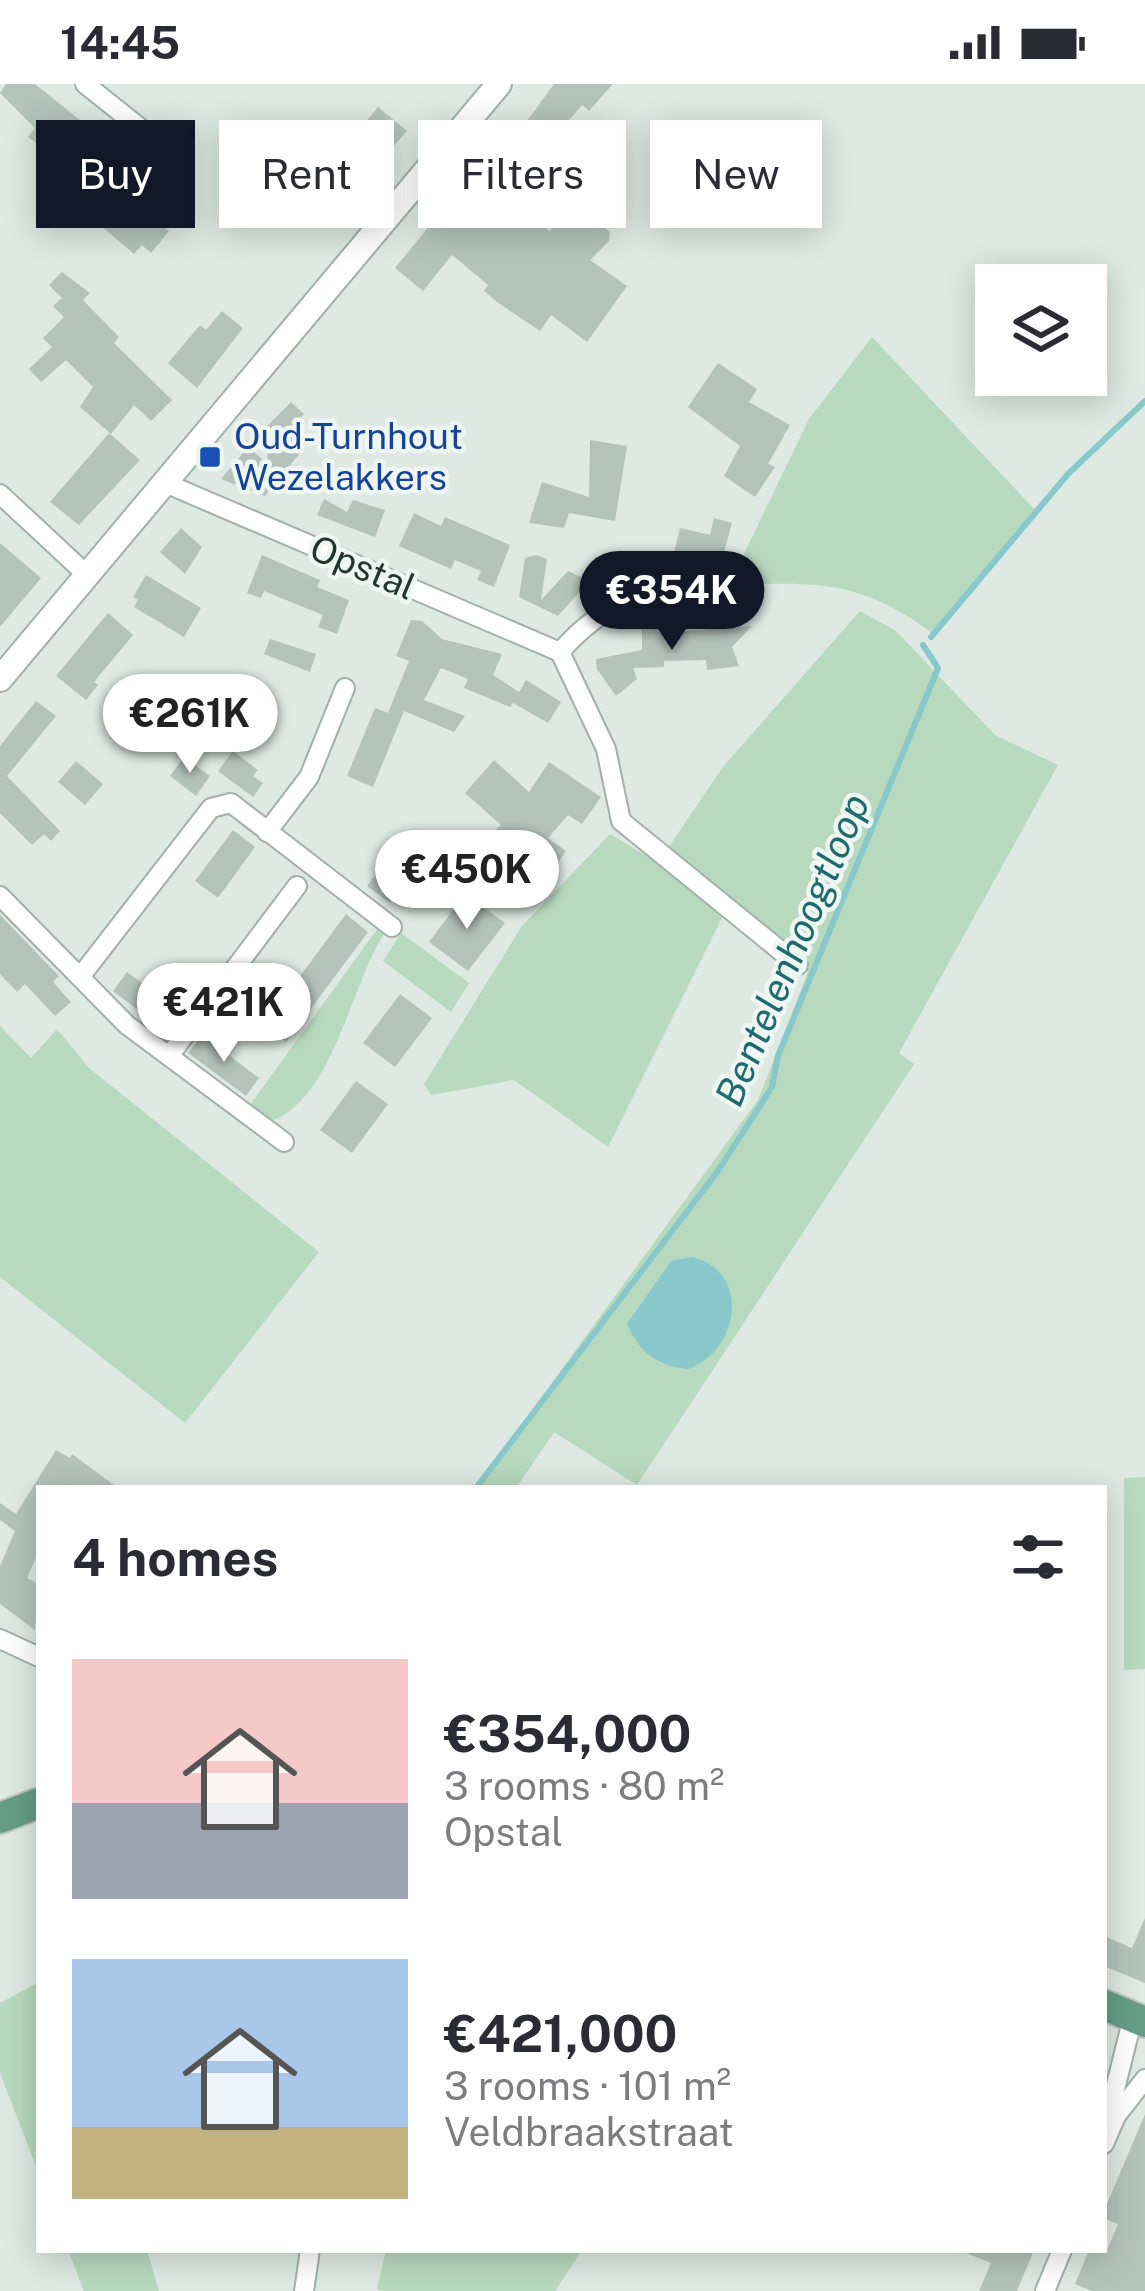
<!DOCTYPE html>
<meta charset="utf-8">
<style>
:root{--surface:#fff;--page:#f7f7f7;--text:#2b2b33;--muted:#7c7c81;--accent:#111827}
body{margin:0;font-family:"Public Sans",sans-serif;background:var(--page);color:var(--text);height:100vh;display:flex;flex-direction:column;font-size:45px;white-space:nowrap}
*{box-sizing:border-box;margin:0}
p{font-size:39px;color:var(--muted)}
.icon{flex:none;width:66px;height:66px;fill:none;stroke:currentColor;stroke-width:2;stroke-linecap:round;stroke-linejoin:round}
.map{position:relative;flex:1;overflow:hidden}
.sheet{position:absolute;left:36px;top:1401px;width:1071px;height:768px;display:flex;flex-direction:column;background:var(--surface);border-radius:0px;box-shadow:0 6px 30px #0003}
.sheet>*{flex:none}
.hud{position:absolute;left:36px;top:36px;width:1074px;height:108px;display:flex;gap:24px}
.tools{position:absolute;left:975px;top:180px;display:grid;gap:24px}
.tools a{display:grid;place-items:center;width:132px;height:132px;border-radius:0px;background:var(--surface);box-shadow:0 6px 30px #0003;font-size:60px}
.price{position:absolute;translate:-50% -102px;padding:0 27px;border-radius:42px;background:#fff;color:#222;font-size:39px;line-height:78px;filter:drop-shadow(0 3px 6px #0008)}
.price::after{content:'';position:absolute;left:50%;top:72px;width:36px;height:27px;margin-left:-18px;background:inherit;clip-path:polygon(0 0,100% 0,50% 100%)}
.price.current{background:var(--accent);color:#fff}
ul{padding:0;list-style:none}
li{display:flex;align-items:center;gap:36px;height:300px;padding:0 36px}
li span{display:grid;place-items:center;flex:none;width:336px;height:240px;border-radius:0px;color:#555}
li>.icon{margin-inline-start:auto}
span .icon{width:144px;height:144px;fill:#fffc;stroke-width:1}
li b{font-size:51px}
h2{display:flex;justify-content:space-between;align-items:center;height:144px;padding:0 36px;font-size:51px}
.pill{padding:0 42px;border-radius:0px;background:var(--surface);box-shadow:0 6px 30px #0003;font-size:42px;line-height:108px}
.pill.current{background:var(--accent);color:#fff}
.status{display:flex;justify-content:space-between;align-items:center;height:84px;padding:0 60px;background:var(--surface);direction:ltr}
.status svg{height:33px;fill:currentColor}
.map>svg:first-child{display:block}
.green{fill:#b7d9bd}
.water{fill:#88c8cb}
.lines{fill:none;stroke-linecap:round;stroke-linejoin:round}
.stream{stroke:#88c8cb;stroke-width:6}
.building{fill:#b3c3bb}
.minor-casing{stroke:#a1b0a9;stroke-width:22}
.tertiary-casing{stroke:#a1b0a9;stroke-width:28}
.primary-casing{stroke:#bcc3c0;stroke-width:34}
.minor{stroke:#fff;stroke-width:18}
.tertiary{stroke:#fff;stroke-width:24}
.primary{stroke:#659c88;stroke-width:30}
.transit-dot{fill:#1a4fb4;stroke:#eef6f1;stroke-width:4.5}
.labels{text-anchor:middle;dominant-baseline:central;stroke-width:9;stroke-linejoin:round;paint-order:stroke}
.transit-label{font-size:36px;fill:#164399;stroke:#eef6f1;text-anchor:start}
.street-label{font-size:36px;fill:#20372e;stroke:#eef6f1}
.water-label{font-size:39px;font-style:italic;fill:#1f6a6f;stroke:#eef6f1}
</style>
<div class="status"><b>14:45</b><svg viewBox="0 0 49 12"><path d="M0 12V9h3v3zM5 12V6h3v6zM10 12V3h3v9zM15 12V0h3v12zM26 1h20v11H26zM47 4h2v5h-2z"/></svg></div>
<div class="map">
<svg width="1145" height="2207" viewBox="0 0 1145 2207">
<rect width="100%" height="100%" fill="#dee9e3"/>
<g class="green">
<path d="M872 253 1038 429 935 551C860 495 819 498 729 501L809 335Z"/>
<polygon points="860,527 896,547 995,651 1058,681 899,969 914,980 637,1401 554,1348 516,1404 475,1404 758,1016 808,888 726,826 608,1063 514,996 431,1011 424,1000 522,842 610,750 658,779 722,684"/>
<path d="M378 844 384 850C352 898 332 1017 271 1037L250 1021Z"/>
<polygon points="401,849 469,899 451,928 383,877"/>
<polygon points="0,942 31,974 57,945 89,984 319,1168 185,1339 0,1193"/>
<polygon points="1145,1393 1145,1585 1124,1586 1124,1394"/>
<polygon points="39,1898 39,2090 0,1989 0,1919"/>
<polygon points="68,2166 147,2166 159,2207 84,2207"/>
<polygon points="386,2166 582,2166 555,2207 383,2207 377,2205"/>
</g>
<path class="water" d="M692 1173C752 1188 739 1267 688 1285 657 1282 640 1269 627 1240L671 1177Z"/>
<g class="lines">
<g class="stream">
<polyline points="931,553 1068,390 1145,317"/>
<polyline points="476,1404 718,1087 772,1003 778,972 938,584 923,561"/>
</g>
</g>
<g class="building">
<polygon points="6,0 35,0 131,77 109,105 66,71 48,68 28,53 35,44 0,9"/>
<polygon points="554,0 613,0 589,27 582,21 564,42 560,38 541,60 531,76 534,101 492,66 500,56 508,63"/>
<polygon points="378,23 407,47 336,127 311,107 365,51 359,46"/>
<polygon points="471,91 531,140 537,138 550,147 564,127 583,143 586,139 593,144 598,138 610,148 609,157 590,176 627,202 587,258 551,231 540,247 497,218 484,207 488,201 452,171 423,207 395,184"/>
<polygon points="104,105 133,129 139,122 169,147 151,169 142,161 134,170 86,129"/>
<polygon points="62,188 90,209 83,216 119,253 114,259 172,316 151,337 134,321 111,350 80,323 93,303 66,276 41,298 29,285 52,263 43,254 64,233 53,222 62,214 49,201"/>
<polygon points="222,227 243,244 197,304 168,279 200,241 206,246"/>
<polygon points="718,279 757,305 749,318 790,341 768,380 775,383 755,413 724,392 740,362 688,323"/>
<polygon points="291,318 304,330 288,348 300,358 295,365 300,369 265,412 221,395 248,363 268,380 265,344"/>
<polygon points="109,349 140,376 79,441 50,418"/>
<polygon points="590,356 627,362 615,437 569,429 564,444 529,439 542,398 589,413"/>
<polygon points="324,415 347,428 353,416 385,426 375,453 317,431"/>
<polygon points="414,429 441,442 445,433 510,461 494,503 477,496 481,487 455,476 451,485 399,462"/>
<polygon points="714,434 732,439 719,487 673,473 680,444 710,451"/>
<polygon points="181,444 202,463 185,490 160,468"/>
<polygon points="0,459 41,494 0,543"/>
<polygon points="262,471 320,496 317,503 349,516 337,550 318,543 323,531 264,507 261,514 247,509"/>
<polygon points="536,471 547,475 541,516 568,487 581,493 582,505 558,532 519,513 525,474"/>
<polygon points="146,491 201,524 184,553 134,523 138,516 133,513"/>
<polygon points="108,529 133,551 94,598 98,601 86,616 56,592"/>
<polygon points="411,536 422,537 442,555 502,570 493,591 519,608 526,596 561,618 548,639 513,619 510,623 464,604 468,595 441,584 424,616 465,632 454,648 404,627 373,703 347,692 375,624 388,629 409,577 396,572"/>
<polygon points="752,542 732,563 739,582 707,586 706,576 664,577 664,583 633,584 637,595 616,612 597,585 596,575 642,566 642,544 658,544 659,549"/>
<polygon points="270,555 316,570 310,588 264,570"/>
<polygon points="36,617 56,632 7,692 60,747 51,757 44,750 32,761 0,729 0,662"/>
<polygon points="233,667 258,686 253,692 263,699 253,713 218,687"/>
<polygon points="184,673 210,692 196,712 170,692"/>
<polygon points="494,676 529,708 549,678 601,713 582,740 568,731 548,754 566,767 540,805 504,777 499,782 479,762 501,741 465,709"/>
<polygon points="76,677 103,700 85,721 58,698"/>
<polygon points="233,746 255,763 218,814 195,797"/>
<polygon points="406,750 428,767 390,819 367,802"/>
<polygon points="465,810 505,839 468,887 429,858"/>
<polygon points="346,830 368,848 286,958 264,941"/>
<polygon points="0,831 59,892 53,898 71,918 55,932 25,900 17,908 0,890"/>
<polygon points="127,888 184,930 169,950 113,907"/>
<polygon points="400,910 432,934 395,983 363,959"/>
<polygon points="202,951 259,994 246,1012 188,969"/>
<polygon points="356,997 388,1020 352,1069 320,1046"/>
<polygon points="56,1366 70,1374 72,1370 118,1404 39,1404 39,1467 27,1494 39,1500 35,1546 0,1520 0,1482 15,1447 0,1436 0,1419 16,1430"/>
<polygon points="1145,1834 1145,1899 1104,1882 1104,1852 1132,1864"/>
<polygon points="1145,2030 1145,2207 1092,2207 1075,2200 1089,2166 1107,2166 1118,2140 1104,2134 1104,2127"/>
<polygon points="959,2166 1034,2166 1017,2207 979,2207 991,2179"/>
</g>
<g class="lines">
<defs>
<g id="minor">
<polyline points="85,0 144,47"/>
<path d="M165 399 560 568C617 503 656 510 737 508"/>
<polyline points="0,410 87,491"/>
<polyline points="560,568 606,665 621,737 798,881"/>
<polyline points="267,748 309,693 345,604"/>
<polyline points="0,812 127,941 284,1058"/>
<polyline points="80,893 211,724 231,719 392,843"/>
<polyline points="169,972 297,802"/>
<polyline points="0,1555 39,1573"/>
<polyline points="1116,2032 1113,2013 1133,1933"/>
<polyline points="1104,2060 1116,2032 1145,1995"/>
<polyline points="304,2207 310,2166"/>
<polyline points="1045,2207 1062,2166"/>
</g>
<polyline id="tertiary" points="0,595 499,0"/>
<g id="primary">
<polyline points="0,1734 39,1719"/>
<polyline points="1104,1921 1145,1938"/>
</g>
</defs>
<use href="#minor" class="minor-casing"/>
<use href="#tertiary" class="tertiary-casing"/>
<use href="#primary" class="primary-casing"/>
<use href="#minor" class="minor"/>
<use href="#tertiary" class="tertiary"/>
<use href="#primary" class="primary"/>
</g>
<rect class="transit-dot" x="198" y="361" width="24" height="24" rx="6"/>
<g class="labels">
<g class="transit-label">
<text x="234" y="352">Oud-Turnhout<tspan x="234" dy="41">Wezelakkers</tspan></text>
</g>
<g class="street-label">
<text transform="translate(363 483) rotate(23)">Opstal</text>
</g>
<g class="water-label">
<text transform="translate(792 866) rotate(-67)">Bentelenhoogtloop</text>
</g>
</g>
</svg>
<div class="tools">
<a><svg class="icon" aria-label="layers" viewBox="0 0 24 24"><path d="M12 4l9 5-9 5-9-5zM3 14l9 5 9-5"/></svg></a>
</div>
<b class="price current" style="left:672px;top:569px">€354K</b>
<b class="price" style="left:190px;top:692px">€261K</b>
<b class="price" style="left:467px;top:848px">€450K</b>
<b class="price" style="left:224px;top:981px">€421K</b>
<div class="hud">
<a class="pill current">Buy</a>
<a class="pill">Rent</a>
<a class="pill">Filters</a>
<a class="pill">New</a>
</div>
<section class="sheet">
<h2>4 homes<svg class="icon" aria-label="filters" viewBox="0 0 24 24"><path d="M4 7h16M4 17h16"/><circle cx="9" cy="7" r="2"/><circle cx="15" cy="17" r="2"/></svg></h2>
<ul>
<li><span style="background:linear-gradient(#f6c9c9 60%,#9aa5b1 0)"><svg class="icon" aria-label="home" viewBox="0 0 24 24"><path d="M3 11l9-7 9 7M6 9v11h12V9"/></svg></span><div><b>€354,000</b><p>3 rooms · 80 m²</p><p>Opstal</p></div></li>
<li><span style="background:linear-gradient(#a9c7e8 70%,#c2b280 0)"><svg class="icon" aria-label="home" viewBox="0 0 24 24"><path d="M3 11l9-7 9 7M6 9v11h12V9"/></svg></span><div><b>€421,000</b><p>3 rooms · 101 m²</p><p>Veldbraakstraat</p></div></li>
</ul>
</section>
</div>
